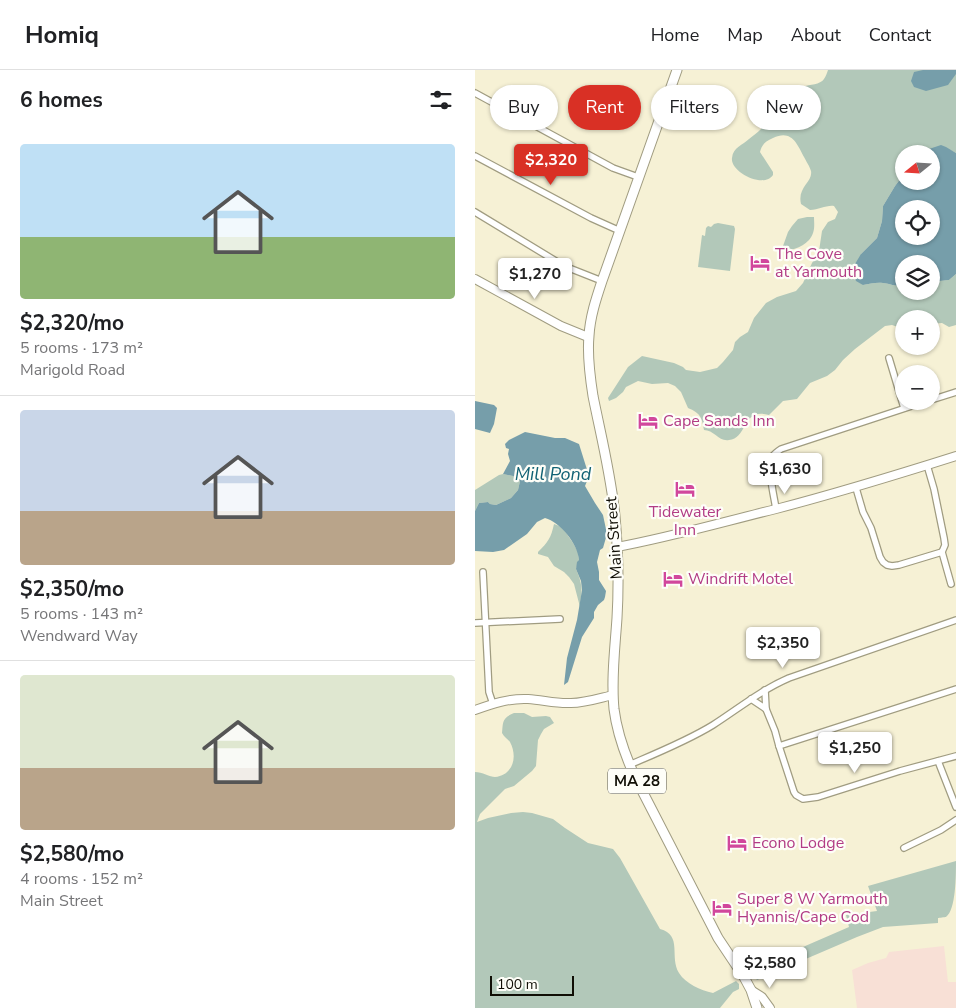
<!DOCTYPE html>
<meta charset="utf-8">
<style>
:root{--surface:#fff;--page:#f2f2f2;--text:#202124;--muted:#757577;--line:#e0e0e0;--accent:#d93025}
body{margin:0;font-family:"Nunito Sans",sans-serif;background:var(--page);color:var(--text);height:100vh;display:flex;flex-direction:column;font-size:19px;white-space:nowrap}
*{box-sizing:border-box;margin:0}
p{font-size:16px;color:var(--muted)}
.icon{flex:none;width:28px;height:28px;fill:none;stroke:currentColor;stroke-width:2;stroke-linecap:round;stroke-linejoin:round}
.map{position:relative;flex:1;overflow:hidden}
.drawer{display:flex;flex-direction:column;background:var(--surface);width:475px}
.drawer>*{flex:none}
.top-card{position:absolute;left:15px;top:15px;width:390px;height:45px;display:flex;gap:10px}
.needle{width:32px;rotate:252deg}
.fabs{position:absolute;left:420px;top:75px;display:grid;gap:10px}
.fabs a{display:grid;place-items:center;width:45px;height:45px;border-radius:50%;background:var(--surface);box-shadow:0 1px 4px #0004;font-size:25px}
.scale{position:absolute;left:15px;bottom:12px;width:84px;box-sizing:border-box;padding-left:5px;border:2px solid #100e05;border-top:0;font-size:14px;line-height:18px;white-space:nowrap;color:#100e05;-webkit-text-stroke:4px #fefef8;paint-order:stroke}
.price{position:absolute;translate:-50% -42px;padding:0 11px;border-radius:5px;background:#fff;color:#222;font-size:16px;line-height:32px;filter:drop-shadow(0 1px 2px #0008)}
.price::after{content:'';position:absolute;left:50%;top:30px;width:15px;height:11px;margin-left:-8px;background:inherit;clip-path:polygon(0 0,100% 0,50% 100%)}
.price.current{background:var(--accent);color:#fff}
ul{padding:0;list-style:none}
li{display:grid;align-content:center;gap:10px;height:265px;padding:0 20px}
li+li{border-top:1px solid var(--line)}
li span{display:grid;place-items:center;height:155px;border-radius:5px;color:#555}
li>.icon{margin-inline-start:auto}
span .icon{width:90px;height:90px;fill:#fffc;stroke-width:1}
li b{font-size:21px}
h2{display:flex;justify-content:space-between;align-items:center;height:60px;padding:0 20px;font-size:21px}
.tag{padding:0 18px;border-radius:22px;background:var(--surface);box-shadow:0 1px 4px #0004;font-size:18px;line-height:45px}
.tag.current{background:var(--accent);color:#fff}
header{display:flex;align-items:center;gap:30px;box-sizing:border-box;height:70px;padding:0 25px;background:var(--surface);border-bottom:1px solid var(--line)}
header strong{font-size:24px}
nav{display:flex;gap:28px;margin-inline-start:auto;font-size:18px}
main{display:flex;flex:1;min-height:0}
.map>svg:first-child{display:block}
.medical{fill:#f8e0d6}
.green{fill:#b2c8b9}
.water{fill:#769eaa;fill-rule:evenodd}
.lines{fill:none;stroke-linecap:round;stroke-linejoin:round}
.street-casing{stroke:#a09c81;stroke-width:8}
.secondary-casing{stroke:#a09c81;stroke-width:10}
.primary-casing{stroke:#a09c81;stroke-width:11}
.street{stroke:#fff;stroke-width:5.5}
.secondary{stroke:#fff;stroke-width:8}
.primary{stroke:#fff;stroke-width:9}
.labels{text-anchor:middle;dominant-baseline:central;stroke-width:4.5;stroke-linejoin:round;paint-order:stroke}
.shield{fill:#fefef8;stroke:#57564e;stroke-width:1}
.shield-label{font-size:15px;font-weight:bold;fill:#100e05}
.hotel-label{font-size:16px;fill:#b23c85;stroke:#fefef8;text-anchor:start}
.street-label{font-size:16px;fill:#100e05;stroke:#fefef8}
.water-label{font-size:18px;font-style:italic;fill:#116274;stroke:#fefef8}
</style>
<header>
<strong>Homiq</strong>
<nav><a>Home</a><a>Map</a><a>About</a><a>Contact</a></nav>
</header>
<main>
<section class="drawer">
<h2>6 homes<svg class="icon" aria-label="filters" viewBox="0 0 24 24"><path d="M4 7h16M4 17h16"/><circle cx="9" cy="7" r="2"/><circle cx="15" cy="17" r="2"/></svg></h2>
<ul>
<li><span style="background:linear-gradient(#bfe0f5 60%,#8fb573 0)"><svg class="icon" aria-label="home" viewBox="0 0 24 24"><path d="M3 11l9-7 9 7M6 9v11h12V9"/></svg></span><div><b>$2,320/mo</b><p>5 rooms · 173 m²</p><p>Marigold Road</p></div></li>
<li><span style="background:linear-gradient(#c9d6e8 65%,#b9a48a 0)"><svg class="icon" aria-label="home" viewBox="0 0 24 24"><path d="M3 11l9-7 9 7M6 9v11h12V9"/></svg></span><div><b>$2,350/mo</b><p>5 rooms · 143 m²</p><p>Wendward Way</p></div></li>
<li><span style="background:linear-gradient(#dfe7d0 60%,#b9a48a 0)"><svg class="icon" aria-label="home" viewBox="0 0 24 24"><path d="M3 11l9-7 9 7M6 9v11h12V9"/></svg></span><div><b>$2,580/mo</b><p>4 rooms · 152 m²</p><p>Main Street</p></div></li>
</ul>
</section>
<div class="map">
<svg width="481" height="938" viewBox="0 0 481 938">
<rect width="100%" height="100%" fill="#f6f1d5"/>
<polygon class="medical" points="469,876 473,912 481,912 481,938 382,938 377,900 393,893 411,888 414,882"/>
<g class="green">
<path d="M353 0H481V83L475 80 449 82 447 84H429V104L420 116 408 136 407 151 402 168 386 184 388 215C395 214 401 212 408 213 416 214 422 217 429 216V221H456V212L474 210 481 204V255L474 257 467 253 456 254V249H429L428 256 423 257 417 255 410 256 380 279 368 290 360 300 352 306 335 313 322 329 308 331 294 345C267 337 273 368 254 370 244 372 239 360 229 360 227 347 225 343 213 338L206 322 200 316 193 313 177 314 163 311 151 317 148 322 141 328 134 331 133 328 153 297 167 286 199 293 208 297 211 300 225 302 242 298 248 292 258 280 260 272 265 267 273 262 279 248 291 233 302 227 321 221 328 213 337 193 344 181 347 161 353 152 360 149 363 142 359 136C351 135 344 140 335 140L326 134C322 117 338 112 336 101 335 97 331 91 329 87 322 73 316 59 298 68 291 71 287 74 285 82L298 102V105C289 119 255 102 257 88 258 77 268 75 274 69 278 66 283 62 286 59 289 56 288 52 292 49 296 45 301 47 305 43 313 34 319 24 328 17 335 14 345 15 349 9 351 6 352 3 353 0Z"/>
<path d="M332 147H339C339 152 340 158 338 163 335 173 322 180 312 180L308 176 313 162 317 156 323 149Z"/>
<polygon points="243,153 259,156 260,159 255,201 223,197 227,165 230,166 231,158 233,156 236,157 239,154"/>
<polygon points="28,404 38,406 45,411 43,420 36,428 21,435 15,434 13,432 4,433 0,441 0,420 24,405"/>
<path d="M79 454 87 457 98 473 103 482 104 490 101 499C108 516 107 519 105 537L99 514 94 507 89 502 79 496 73 487 63 484V482C73 472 76 468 79 454Z"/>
<path d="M39 643H49L57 647 71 646 75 647 79 653 69 659 66 664 63 670 61 696 57 701 39 716 30 719 5 744 2 752 13 748 36 743 48 742 57 743 78 749 90 758 113 773 138 779 145 788 185 859C208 865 194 887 204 903 211 914 225 920 238 923L261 911 264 914V919L258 922 245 938H0V702C7 702 15 707 20 707 38 705 43 687 35 672 33 669 29 667 27 663 28 652 27 648 39 643Z"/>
<path d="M481 791C481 805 481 840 471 847 470 847 464 848 463 848V853L408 857 382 867 282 910 275 900 374 857 371 845 402 841 393 816Z"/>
</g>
<g class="water">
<polygon points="448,0 481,0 481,4 473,15 451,21 439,17 436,11 439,2"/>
<path d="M466 75 471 77 481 83V204L474 210 456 212V194H429V216C422 217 416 214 408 213 401 212 395 214 388 215L381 211 378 203 380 194 386 184 402 168 407 151 408 136 420 116 429 104V111H456V84H447L454 79ZM429 139H456V166H429Z"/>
<polygon points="0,331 19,335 22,338 19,354 15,363 0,359"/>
<path d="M50 362 80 368H90L104 374 114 406 110 416 120 433 128 445 132 464 128 478 125 480 122 492 124 502V510L131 521 130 527 129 530 123 535 119 542V548L107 567 93 612 89 615 92 588 102 550 107 520 106 511 101 499 102 492 104 490C103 474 85 452 70 448L62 452 52 464 29 480 18 482 0 481V441L4 433 13 432 15 434 21 435 36 428 43 420 45 411 38 406 28 404 35 391 33 384 34 379 31 378 30 374 34 370Z"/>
</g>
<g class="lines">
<defs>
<g id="street">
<polyline points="0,23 138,98 163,107"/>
<polyline points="0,86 116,148 145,161"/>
<polyline points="0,142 89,196 127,211"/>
<polyline points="414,288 429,338"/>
<polyline points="456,330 481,322"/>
<polyline points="452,395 459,419 469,468 470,475 467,482 476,514"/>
<polyline points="381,418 388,442 396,458 405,487 408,492 412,495 417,496 424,495 467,482"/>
<path d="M301 439C299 426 292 399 297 387 299 384 303 381 306 379L452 331"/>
<polyline points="8,502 14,622 18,634"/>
<polyline points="0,553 85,549"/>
<polyline points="290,620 291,639 300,661 304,676 481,619"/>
<polyline points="276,629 291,639"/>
<polyline points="304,676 319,722 321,725 328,729 343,727 425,701 481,686"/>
<polyline points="463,691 481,737"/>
<path d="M154 695C182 683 212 671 238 655 263 639 286 620 314 608L481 550"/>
<polyline points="429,778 466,760 481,750"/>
</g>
<g id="secondary">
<polyline points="0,209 86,256 113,267"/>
<path d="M142 477C196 467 248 452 301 439 362 423 421 405 481 386"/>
<path d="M0 640C17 634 34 628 53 629 68 630 82 634 96 633 110 633 125 628 138 625"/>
<polyline points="276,920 287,927 295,938"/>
</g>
<path id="primary" d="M202 0 127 211C121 229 115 247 114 266 112 286 115 307 118 326 126 366 136 405 140 446 143 479 144 514 142 548 140 578 136 609 139 639 142 663 150 685 160 707L243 868 269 907 276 920 282 938"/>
</defs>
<use href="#street" class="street-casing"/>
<use href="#secondary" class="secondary-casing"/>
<use href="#primary" class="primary-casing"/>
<use href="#street" class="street"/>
<use href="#secondary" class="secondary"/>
<use href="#primary" class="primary"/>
</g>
<defs>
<symbol id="hotel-bare" viewBox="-9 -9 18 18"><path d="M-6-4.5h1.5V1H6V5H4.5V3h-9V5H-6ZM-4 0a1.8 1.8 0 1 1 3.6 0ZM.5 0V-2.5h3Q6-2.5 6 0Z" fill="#d1479c" stroke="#fefef8" stroke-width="2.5" paint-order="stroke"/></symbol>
</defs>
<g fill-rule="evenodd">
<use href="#hotel-bare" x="271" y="179" width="28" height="28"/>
<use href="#hotel-bare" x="159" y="337" width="28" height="28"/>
<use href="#hotel-bare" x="196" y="405" width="28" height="28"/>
<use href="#hotel-bare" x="184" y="495" width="28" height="28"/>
<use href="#hotel-bare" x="248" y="759" width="28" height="28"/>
<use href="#hotel-bare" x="233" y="824" width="28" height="28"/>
</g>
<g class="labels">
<rect class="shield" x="133" y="698.5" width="58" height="25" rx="4"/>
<g class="shield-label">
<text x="162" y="711">MA 28</text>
</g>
<g class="hotel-label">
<text x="300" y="184">The Cove<tspan x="300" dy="18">at Yarmouth</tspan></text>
<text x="188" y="351">Cape Sands Inn</text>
<text x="210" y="442" text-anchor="middle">Tidewater<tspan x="210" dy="18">Inn</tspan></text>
<text x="213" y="509">Windrift Motel</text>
<text x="277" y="773">Econo Lodge</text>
<text x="262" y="829">Super 8 W Yarmouth<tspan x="262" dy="18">Hyannis/Cape Cod</tspan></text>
</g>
<g class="street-label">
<text transform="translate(139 468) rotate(-94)">Main Street</text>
</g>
<g class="water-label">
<text x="78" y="404">Mill Pond</text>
</g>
</g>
</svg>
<div class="fabs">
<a><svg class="needle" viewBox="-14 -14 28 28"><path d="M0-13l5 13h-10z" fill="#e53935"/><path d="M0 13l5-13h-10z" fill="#757577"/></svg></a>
<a><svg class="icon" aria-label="locate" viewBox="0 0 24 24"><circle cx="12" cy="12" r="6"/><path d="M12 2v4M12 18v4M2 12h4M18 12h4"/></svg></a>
<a><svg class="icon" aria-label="layers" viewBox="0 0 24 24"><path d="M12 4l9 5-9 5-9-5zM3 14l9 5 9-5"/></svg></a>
<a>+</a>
<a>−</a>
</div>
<div class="scale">100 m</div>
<b class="price current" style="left:76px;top:116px">$2,320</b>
<b class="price" style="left:60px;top:230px">$1,270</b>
<b class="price" style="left:310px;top:425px">$1,630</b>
<b class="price" style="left:308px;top:599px">$2,350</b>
<b class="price" style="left:380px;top:704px">$1,250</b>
<b class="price" style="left:295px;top:919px">$2,580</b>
<div class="top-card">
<a class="tag">Buy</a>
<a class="tag current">Rent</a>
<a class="tag">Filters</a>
<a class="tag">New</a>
</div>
</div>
</main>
